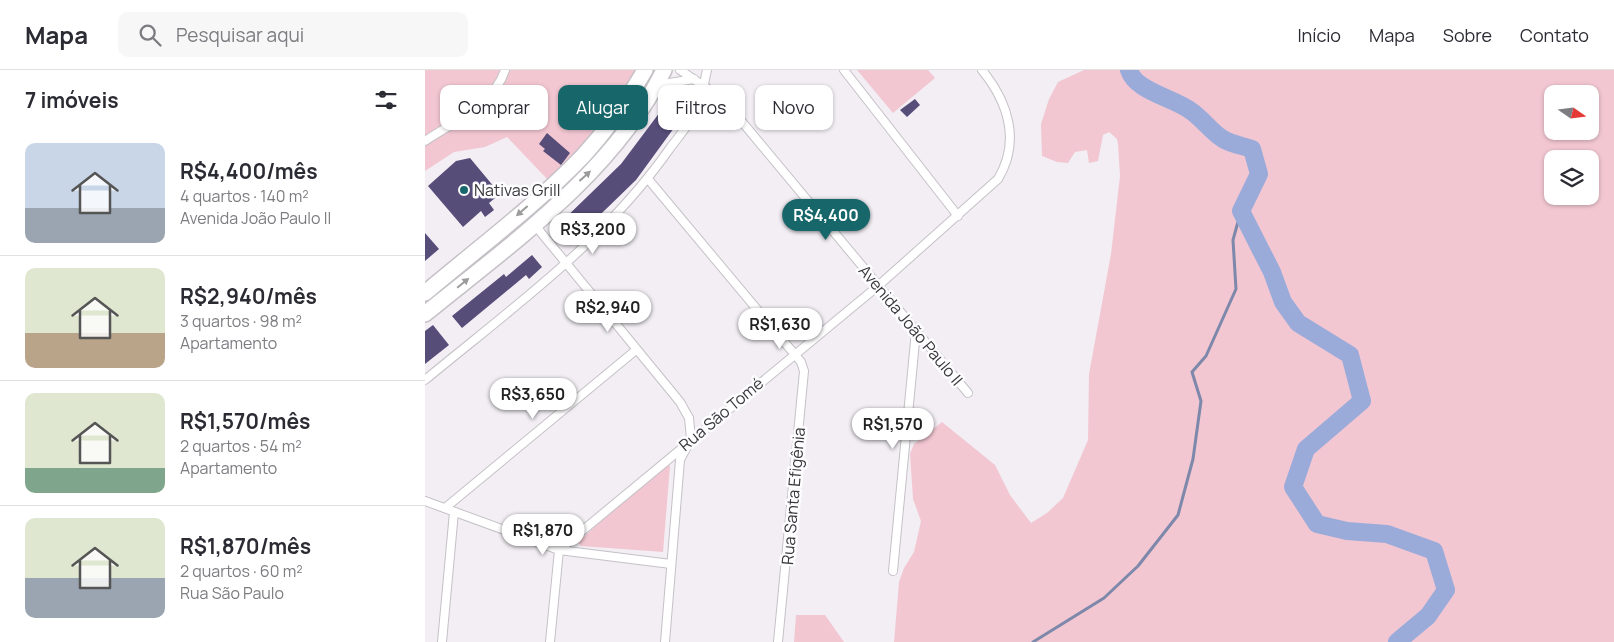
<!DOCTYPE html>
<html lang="pt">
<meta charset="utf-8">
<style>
:root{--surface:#fff;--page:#f7f7f7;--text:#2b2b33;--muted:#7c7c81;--line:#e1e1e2;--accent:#17666a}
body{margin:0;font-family:Manrope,sans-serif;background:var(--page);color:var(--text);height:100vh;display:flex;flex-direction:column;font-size:19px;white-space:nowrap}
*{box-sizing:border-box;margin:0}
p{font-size:16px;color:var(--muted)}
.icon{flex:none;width:28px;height:28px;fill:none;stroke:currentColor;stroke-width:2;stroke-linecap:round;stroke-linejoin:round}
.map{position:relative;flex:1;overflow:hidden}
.panel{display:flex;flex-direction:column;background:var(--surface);width:425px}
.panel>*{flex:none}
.top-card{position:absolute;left:15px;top:15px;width:475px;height:45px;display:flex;gap:10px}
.needle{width:32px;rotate:104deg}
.controls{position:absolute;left:1119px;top:15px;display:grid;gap:10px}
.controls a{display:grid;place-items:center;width:55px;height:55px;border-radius:10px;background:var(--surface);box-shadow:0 1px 4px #0004;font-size:25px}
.price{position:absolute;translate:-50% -42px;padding:0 11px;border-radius:18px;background:#fff;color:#222;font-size:16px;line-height:32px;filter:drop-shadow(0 1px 2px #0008)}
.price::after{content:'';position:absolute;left:50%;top:30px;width:15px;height:11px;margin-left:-8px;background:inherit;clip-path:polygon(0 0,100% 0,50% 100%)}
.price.selected{background:var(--accent);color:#fff}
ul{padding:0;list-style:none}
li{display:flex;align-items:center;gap:15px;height:125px;padding:0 25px}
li+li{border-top:1px solid var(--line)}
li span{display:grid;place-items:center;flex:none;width:140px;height:100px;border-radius:10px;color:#555}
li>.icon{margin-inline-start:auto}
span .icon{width:60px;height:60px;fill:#fffc;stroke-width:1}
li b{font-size:21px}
h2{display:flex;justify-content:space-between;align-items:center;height:60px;padding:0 25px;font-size:21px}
.chip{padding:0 18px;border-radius:10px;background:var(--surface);box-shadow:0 1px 4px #0004;font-size:18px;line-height:45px}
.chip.selected{background:var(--accent);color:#fff}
header{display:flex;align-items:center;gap:30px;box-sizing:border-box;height:70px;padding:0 25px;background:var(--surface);border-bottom:1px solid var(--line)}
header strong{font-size:24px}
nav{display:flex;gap:28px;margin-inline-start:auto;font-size:18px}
.search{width:350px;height:45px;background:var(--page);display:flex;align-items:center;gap:12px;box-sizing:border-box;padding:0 18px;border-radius:10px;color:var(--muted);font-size:19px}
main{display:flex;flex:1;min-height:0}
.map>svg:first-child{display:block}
.green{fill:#f2c7d2;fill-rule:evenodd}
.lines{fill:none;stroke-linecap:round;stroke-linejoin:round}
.stream{stroke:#7d88aa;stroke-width:3}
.river{stroke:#9aabda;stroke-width:18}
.building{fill:#564d79}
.street-casing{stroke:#c5c1c7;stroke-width:10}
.highway-casing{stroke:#c5c1c7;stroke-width:18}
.street{stroke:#fff;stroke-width:8}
.highway{stroke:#fff;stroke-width:15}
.oneway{fill:#9c9b9c}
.poi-dot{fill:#17666a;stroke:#fdfcfe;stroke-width:2}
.labels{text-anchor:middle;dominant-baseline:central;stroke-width:5;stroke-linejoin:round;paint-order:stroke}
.poi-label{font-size:16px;fill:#383739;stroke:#fdfcfe;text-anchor:start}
.street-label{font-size:16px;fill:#383739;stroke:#fdfcfe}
</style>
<header>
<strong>Mapa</strong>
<div class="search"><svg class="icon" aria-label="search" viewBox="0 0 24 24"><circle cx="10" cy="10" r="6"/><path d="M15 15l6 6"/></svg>Pesquisar aqui</div>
<nav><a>Início</a><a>Mapa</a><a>Sobre</a><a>Contato</a></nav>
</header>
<main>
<section class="panel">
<h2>7 imóveis<svg class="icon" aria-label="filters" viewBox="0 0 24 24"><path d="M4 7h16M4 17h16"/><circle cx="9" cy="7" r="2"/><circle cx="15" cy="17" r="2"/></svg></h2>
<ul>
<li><span style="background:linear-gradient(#c9d6e8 65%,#9aa5b1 0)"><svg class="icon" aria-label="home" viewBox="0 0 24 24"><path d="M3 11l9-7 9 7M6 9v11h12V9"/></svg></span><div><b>R$4,400/mês</b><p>4 quartos · 140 m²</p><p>Avenida João Paulo II</p></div></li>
<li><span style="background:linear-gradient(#dfe7d0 65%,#b9a48a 0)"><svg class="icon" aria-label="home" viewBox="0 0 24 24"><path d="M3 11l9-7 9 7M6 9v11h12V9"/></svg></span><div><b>R$2,940/mês</b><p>3 quartos · 98 m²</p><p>Apartamento</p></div></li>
<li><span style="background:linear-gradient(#dfe7d0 75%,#7fa58c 0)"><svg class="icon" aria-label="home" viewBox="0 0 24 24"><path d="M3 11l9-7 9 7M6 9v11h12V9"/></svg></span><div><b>R$1,570/mês</b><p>2 quartos · 54 m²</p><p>Apartamento</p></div></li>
<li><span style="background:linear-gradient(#dfe7d0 60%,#9aa5b1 0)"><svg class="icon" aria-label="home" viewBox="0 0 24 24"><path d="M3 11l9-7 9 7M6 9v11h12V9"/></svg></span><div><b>R$1,870/mês</b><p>2 quartos · 60 m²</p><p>Rua São Paulo</p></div></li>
</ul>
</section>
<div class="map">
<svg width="1189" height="572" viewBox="0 0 1189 572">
<rect width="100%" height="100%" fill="#f2eef4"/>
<g class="green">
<polygon points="0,0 214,0 160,79 124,111 82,67 60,77 29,82 0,101"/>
<polygon points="432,0 503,0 510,8 468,43"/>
<path d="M659 0H1189V572H469L474 512 479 498 489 482 496 451 488 429 485 384 489 374 517 352 570 395 585 425 606 453 622 443 638 428 663 370 664 304 686 184 695 106 693 74 692 69 684 62 678 65 673 91 664 93 662 80 650 82 643 93 632 92 617 86 616 54 624 29 633 12ZM1128 24H1165V61H1128ZM1128 89H1165V126H1128Z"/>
<polygon points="239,393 245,396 238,482 156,476 153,472"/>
<polygon points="371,545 400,545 419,572 369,572"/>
</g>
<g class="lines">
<polyline class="stream" points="608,572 679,528 713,496 753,445 768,389 776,331 767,302 781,286 811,219 808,170 816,141"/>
<path class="river" d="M704 0C710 21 749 28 766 41 778 49 786 62 798 69 806 74 818 76 827 79L834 104 816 141 847 202 858 232 873 253 925 285 937 331 881 379 868 417 892 454 922 461 962 464 1009 481 1021 520 1003 546 972 572"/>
</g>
<g class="building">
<polygon points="490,29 495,35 482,47 475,40"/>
<polygon points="258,31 265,36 211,110 148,171 133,155 196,94 238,38 247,46"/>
<polygon points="122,63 145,83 136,95 118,81 120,79 114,74"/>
<polygon points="45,88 75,124 64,133 69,140 60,147 56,141 38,157 3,116 31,91"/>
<polygon points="0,163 14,179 0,191"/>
<polygon points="107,185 117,197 104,209 101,205 37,258 27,246 79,204 81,207"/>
<polygon points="8,255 24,275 0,294 0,261"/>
</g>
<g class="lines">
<defs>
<g id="street">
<polyline points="255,0 298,29 543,323"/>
<polyline points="419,0 533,146"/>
<polyline points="232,15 269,9"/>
<path d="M0 71C27 53 70 33 80 0"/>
<polyline points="223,109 376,292 379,301 353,572"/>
<polyline points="109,154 255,332 264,348 266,369 255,390 240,572"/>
<path d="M0 310C87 238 177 174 243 81 253 67 266 53 273 37 278 25 279 12 282 0"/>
<polyline points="0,431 134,480 246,494"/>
<polyline points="20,438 211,280"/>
<polyline points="468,501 491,261"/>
<polyline points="17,572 29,442"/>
<path d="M125 572 134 480 453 216 573 109C596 71 583 32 557 0"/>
</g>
<g id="highway">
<path d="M0 223C52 179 111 135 158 86 182 60 202 31 220 0"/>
<path d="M0 244C86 174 189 102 239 0"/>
</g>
</defs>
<use href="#street" class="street-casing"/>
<use href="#highway" class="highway-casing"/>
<use href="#street" class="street"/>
<use href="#highway" class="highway"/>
</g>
<defs><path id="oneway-solid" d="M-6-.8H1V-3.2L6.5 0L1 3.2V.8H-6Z" transform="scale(1.25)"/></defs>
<g class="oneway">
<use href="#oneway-solid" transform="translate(160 106) rotate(-42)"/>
<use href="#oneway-solid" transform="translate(97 141) rotate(139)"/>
<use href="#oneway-solid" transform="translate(38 213) rotate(-39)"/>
</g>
<circle class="poi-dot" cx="39" cy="120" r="5"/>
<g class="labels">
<g class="poi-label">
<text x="49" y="120">Nativas Grill</text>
</g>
<g class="street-label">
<text transform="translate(486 255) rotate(50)">Avenida João Paulo II</text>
<text transform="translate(296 344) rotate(-40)">Rua São Tomé</text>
<text transform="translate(368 426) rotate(-85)">Rua Santa Efigênia</text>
</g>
</g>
</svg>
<div class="controls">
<a><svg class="needle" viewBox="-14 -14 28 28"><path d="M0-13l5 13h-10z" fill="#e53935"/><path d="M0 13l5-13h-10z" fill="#7c7c81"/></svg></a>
<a><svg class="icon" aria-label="layers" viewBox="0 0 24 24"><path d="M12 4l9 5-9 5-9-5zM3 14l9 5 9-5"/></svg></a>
</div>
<b class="price selected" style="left:401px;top:171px">R$4,400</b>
<b class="price" style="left:168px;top:185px">R$3,200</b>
<b class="price" style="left:183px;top:263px">R$2,940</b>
<b class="price" style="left:355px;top:280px">R$1,630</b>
<b class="price" style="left:108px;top:350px">R$3,650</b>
<b class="price" style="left:468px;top:380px">R$1,570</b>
<b class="price" style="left:118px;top:486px">R$1,870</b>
<div class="top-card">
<a class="chip">Comprar</a>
<a class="chip selected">Alugar</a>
<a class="chip">Filtros</a>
<a class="chip">Novo</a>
</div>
</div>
</main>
